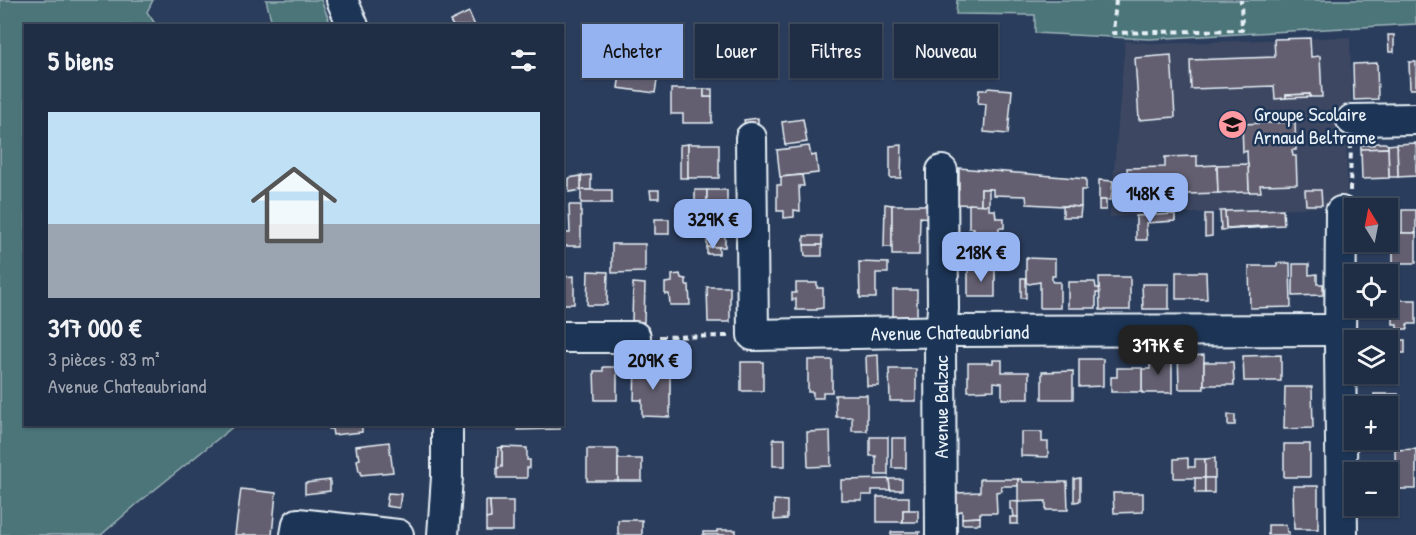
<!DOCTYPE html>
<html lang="fr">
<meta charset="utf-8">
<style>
:root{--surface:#202e45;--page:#28364c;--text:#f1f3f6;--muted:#a2a8b3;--line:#3d4a5e;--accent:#95b2f1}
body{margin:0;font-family:"Patrick Hand",sans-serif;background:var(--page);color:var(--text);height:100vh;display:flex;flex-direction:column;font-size:22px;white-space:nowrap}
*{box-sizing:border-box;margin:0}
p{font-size:20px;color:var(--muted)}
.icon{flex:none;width:33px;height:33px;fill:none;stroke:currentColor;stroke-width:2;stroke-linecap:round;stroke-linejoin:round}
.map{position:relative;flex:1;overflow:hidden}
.details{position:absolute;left:24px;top:24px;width:540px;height:402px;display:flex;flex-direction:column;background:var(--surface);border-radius:0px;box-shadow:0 2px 4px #0004,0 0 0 2px var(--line)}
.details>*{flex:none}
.banner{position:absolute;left:582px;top:24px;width:570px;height:54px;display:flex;gap:12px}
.needle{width:39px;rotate:350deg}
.tools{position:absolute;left:1344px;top:198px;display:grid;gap:12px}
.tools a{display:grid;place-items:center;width:54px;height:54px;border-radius:0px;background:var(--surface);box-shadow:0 2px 4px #0004,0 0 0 2px var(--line);font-size:30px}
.price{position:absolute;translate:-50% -51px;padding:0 14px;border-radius:12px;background:var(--accent);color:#111;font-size:20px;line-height:39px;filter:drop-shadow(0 2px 3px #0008)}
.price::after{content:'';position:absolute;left:50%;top:36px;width:18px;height:14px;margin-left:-9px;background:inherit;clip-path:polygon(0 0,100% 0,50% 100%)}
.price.active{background:#222;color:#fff}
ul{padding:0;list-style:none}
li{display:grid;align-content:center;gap:12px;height:318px;padding:0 24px}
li+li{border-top:2px solid var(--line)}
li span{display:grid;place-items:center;height:186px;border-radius:0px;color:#555}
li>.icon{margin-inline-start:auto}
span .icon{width:108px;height:108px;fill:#fffc;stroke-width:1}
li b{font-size:26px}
h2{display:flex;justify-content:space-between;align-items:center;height:72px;padding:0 24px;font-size:26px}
.tag{padding:0 21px;border-radius:0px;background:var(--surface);box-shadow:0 2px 4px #0004,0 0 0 2px var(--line);font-size:21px;line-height:54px}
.tag.active{background:var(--accent);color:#111}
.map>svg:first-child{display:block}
.built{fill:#3c4762}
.green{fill:#4b7479;stroke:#9ab2b8;stroke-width:1.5}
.building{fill:#645f70;stroke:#e8f1f8;stroke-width:1.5}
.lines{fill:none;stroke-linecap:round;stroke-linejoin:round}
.minor-casing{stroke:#e8f1f8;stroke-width:34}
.path{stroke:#e8f1f8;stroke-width:4;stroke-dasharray:6 4.5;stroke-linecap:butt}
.minor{stroke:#1d3557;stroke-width:30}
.labels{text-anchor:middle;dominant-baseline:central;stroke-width:5;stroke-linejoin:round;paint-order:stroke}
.poi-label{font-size:20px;fill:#e8f1f8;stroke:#1d3557;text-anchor:start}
.street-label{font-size:20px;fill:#e8f1f8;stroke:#1d3557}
</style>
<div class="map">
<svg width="1416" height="535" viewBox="0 0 1416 535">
<rect width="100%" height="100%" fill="#2b3d5c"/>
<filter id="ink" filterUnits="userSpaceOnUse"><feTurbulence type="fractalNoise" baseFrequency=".0167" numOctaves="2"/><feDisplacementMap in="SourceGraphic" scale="12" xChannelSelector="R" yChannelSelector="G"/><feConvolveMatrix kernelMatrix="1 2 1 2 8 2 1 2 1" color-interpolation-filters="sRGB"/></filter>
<g filter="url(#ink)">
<polygon class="built" points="1350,37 1352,120 1346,130 1347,193 1342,199 1341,206 1110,217 1125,41 1159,44"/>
<g class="green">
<polygon points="0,0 153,0 147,12 156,25 26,26 26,424 235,425 137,504 101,535 0,535"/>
<polygon points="266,0 321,0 331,25 253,25 272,23"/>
<polygon points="957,0 1416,0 1416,24 1149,39 1035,33 1035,15 956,14"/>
</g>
<g class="building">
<polygon points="469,12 475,26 453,26 450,21"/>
<polygon points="1388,35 1394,35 1394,52 1389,52"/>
<polygon points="1310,38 1311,57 1320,56 1322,97 1310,97 1310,94 1286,95 1286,98 1275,99 1274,86 1191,89 1190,60 1275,57 1274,39"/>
<polygon points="1171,55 1175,117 1139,120 1135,58"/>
<polygon points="1409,62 1416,62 1416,89 1410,89"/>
<polygon points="601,63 663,71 662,75 658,74 655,93 618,88 620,74 600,72"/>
<polygon points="1377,63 1378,99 1354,100 1353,64"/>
<polygon points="987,88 1012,90 1008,134 984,132 986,104 978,103 979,90 987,90"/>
<polygon points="671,89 704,89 704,97 712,97 712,123 683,123 683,114 671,114"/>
<rect x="704" y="89" width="8" height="8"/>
<polygon points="1310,94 1310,97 1286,98 1286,95"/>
<polygon points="758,118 758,125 745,126 744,120"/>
<polygon points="803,119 807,142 785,145 782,122"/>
<polygon points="1295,122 1296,150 1292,150 1293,156 1296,156 1297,184 1260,185 1261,192 1249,192 1247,151 1243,152 1242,124"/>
<polygon points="1375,143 1385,143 1388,145 1388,148 1361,149 1361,145 1374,145"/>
<polygon points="1416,143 1416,176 1398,177 1397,144"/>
<polygon points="688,144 688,178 680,178 680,145"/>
<rect x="688" y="144" width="31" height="34"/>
<polygon points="1397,144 1398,177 1389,177 1388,145"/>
<polygon points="902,145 901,178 890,178 890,146"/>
<polygon points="809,146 811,156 816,155 818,173 780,177 777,150"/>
<polygon points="1388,148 1389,178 1362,179 1361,149"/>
<polygon points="1197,156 1197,166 1217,165 1218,193 1128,196 1128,190 1126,190 1126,187 1128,187 1127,168 1165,167 1165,157"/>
<polygon points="1248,164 1249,192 1218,193 1217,165"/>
<polygon points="959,168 1086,179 1086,190 1081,190 1081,207 1027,204 1026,196 993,195 993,189 981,189 981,205 956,204 957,189 959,189"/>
<polygon points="591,175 591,190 581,190 581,176"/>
<polygon points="802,175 804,186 799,186 800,211 794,210 794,217 784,218 784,211 777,211 777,185 781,185 781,177"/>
<polygon points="581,176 581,190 569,192 569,178"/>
<polygon points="1099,180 1113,181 1111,200 1099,200"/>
<rect x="981" y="189" width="8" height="16"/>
<rect x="581" y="190" width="31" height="13"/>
<polygon points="650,190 659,190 659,198 651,198"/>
<rect x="695" y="190" width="12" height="12"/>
<polygon points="707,190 727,190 727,220 716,220 716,209 707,209"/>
<polygon points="1305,190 1321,190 1322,205 1306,205"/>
<rect x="1099" y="200" width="7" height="10"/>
<polygon points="885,204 892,205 892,247 884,247"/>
<polygon points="969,204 989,205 989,210 995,210 996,218 1004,218 1004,228 999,228 999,252 990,252 990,256 979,256 979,251 973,251 974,228 969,228"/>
<polygon points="569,205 581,205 581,246 562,246 562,233 570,233"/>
<polygon points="892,205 932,205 932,218 920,217 919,255 892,255"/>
<polygon points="1063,206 1081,207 1080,217 1063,217"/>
<polygon points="1283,209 1284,225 1226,228 1225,211"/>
<rect x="1402" y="210" width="14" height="23"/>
<polygon points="1220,211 1225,211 1226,228 1268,226 1268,227 1221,230"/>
<polygon points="1175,214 1175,221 1146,223 1147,240 1136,240 1136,216"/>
<polygon points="1205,214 1212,214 1212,236 1205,237"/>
<rect x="655" y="219" width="14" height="15"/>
<rect x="707" y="231" width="18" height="16"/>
<polygon points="1388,233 1388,244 1369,245 1369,242 1388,242"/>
<rect x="1393" y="233" width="23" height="30"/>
<rect x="804" y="236" width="18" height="9"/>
<polygon points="612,244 645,244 645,272 612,273"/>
<polygon points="804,245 822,245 822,256 805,256"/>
<rect x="707" y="247" width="12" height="7"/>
<polygon points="1026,258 1055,259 1055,276 1052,276 1052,281 1053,282 1060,282 1060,308 1040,308 1040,282 1029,284 1026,282"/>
<polygon points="972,259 1009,260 1009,269 971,269"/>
<polygon points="859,262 888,263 888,273 876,273 876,298 860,298"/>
<polygon points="1277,263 1290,263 1291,307 1250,308 1249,266 1277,266"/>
<polygon points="1293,264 1309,264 1309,275 1317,274 1317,284 1323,284 1323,295 1293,296"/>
<polygon points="968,269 995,270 995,297 968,297"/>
<polygon points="588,271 608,272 607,305 587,305"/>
<polygon points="1176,272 1206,272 1207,299 1176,299"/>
<polygon points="680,274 681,278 686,279 686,285 689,285 690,305 670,305 669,294 665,294 665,283 672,282 672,275"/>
<polygon points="574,276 574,304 562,304 562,277"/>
<polygon points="1099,277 1130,277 1130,310 1100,310"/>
<rect x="1021" y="278" width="5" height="20"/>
<polygon points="1068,282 1095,282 1096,288 1099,288 1100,293 1096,293 1096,308 1068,308"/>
<polygon points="633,283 645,284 644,322 632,322"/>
<polygon points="796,283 817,283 817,288 823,288 823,308 817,309 817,310 796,310 796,299 792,300 792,293 796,293"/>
<polygon points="1142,284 1169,284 1169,309 1143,309"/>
<polygon points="707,287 730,287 730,322 708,322"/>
<polygon points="893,290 917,290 917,319 893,318"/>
<polygon points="1393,300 1416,300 1416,324 1407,324 1408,329 1397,329 1397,324 1393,324"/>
<polygon points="1390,340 1405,340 1405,353 1388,353 1388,345 1390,345"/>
<polygon points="1178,351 1190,351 1190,356 1204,355 1204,389 1179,389"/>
<polygon points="878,355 879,386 867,386 866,356"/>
<polygon points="1281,355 1281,381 1244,381 1243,356"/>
<polygon points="1150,356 1172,356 1172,393 1142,393 1142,369 1150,369"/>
<polygon points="1079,359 1103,359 1103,386 1079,387"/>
<polygon points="808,360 832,360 832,392 823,392 823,398 813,398 813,392 808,392"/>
<polygon points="993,360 1002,360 1002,372 1029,372 1029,399 1002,399 1002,383 994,382 994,390 968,391 968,363 993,363"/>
<rect x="741" y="362" width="22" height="29"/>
<polygon points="1204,362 1233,362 1234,385 1204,385"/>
<polygon points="662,366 662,374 670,374 670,417 642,416 642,400 634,400 635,367"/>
<polygon points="603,367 617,367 617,400 595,400 594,371 603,371"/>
<polygon points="1117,368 1142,368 1142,392 1111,392 1111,377 1117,377"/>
<polygon points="889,369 916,369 916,401 890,401"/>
<polygon points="1073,371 1073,399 1042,399 1042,372"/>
<polygon points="1362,374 1387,374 1387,376 1362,377"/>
<polygon points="1285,387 1312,387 1313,428 1284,429"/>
<polygon points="1374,394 1398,394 1398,413 1388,413 1388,406 1374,406"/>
<polygon points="835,395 867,395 867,431 852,431 852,417 836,417"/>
<rect x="1228" y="415" width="7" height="10"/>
<polygon points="328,424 362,424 362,432 333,435 332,429 329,429"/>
<polygon points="518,424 560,424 560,429 518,430"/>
<polygon points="830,431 831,466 808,467 807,432"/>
<polygon points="1021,432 1042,432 1042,442 1048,442 1048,457 1021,456"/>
<polygon points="870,437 888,437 888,475 876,475 876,456 870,456"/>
<rect x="892" y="438" width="14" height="30"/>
<rect x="773" y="439" width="12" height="27"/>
<polygon points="389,442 393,472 361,475 361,471 359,471 357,460 360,459 359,454 357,454 356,446"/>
<rect x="1284" y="444" width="26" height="33"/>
<polygon points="502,447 527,448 527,460 530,460 530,468 527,468 527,478 497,478 497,468 502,467"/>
<polygon points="502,447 502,467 497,468 498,448"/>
<rect x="587" y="449" width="31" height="32"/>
<polygon points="1416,449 1416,489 1396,489 1395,450"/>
<polygon points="1188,458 1188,467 1195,467 1195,459 1205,459 1205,478 1174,478 1174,459"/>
<polygon points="1215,458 1215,478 1205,478 1205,459"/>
<rect x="618" y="459" width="24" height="22"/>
<polygon points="1080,478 1080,501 1074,502 1074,479"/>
<rect x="1195" y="478" width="10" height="15"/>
<rect x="1205" y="478" width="9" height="15"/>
<polygon points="889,479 902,479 902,490 890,490"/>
<polygon points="889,479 890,490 872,490 872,495 862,495 862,500 841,500 841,480"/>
<polygon points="980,479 1018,479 1018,486 1001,486 1002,491 996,492 997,513 980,513 980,517 962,518 962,511 956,512 956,493 980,492"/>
<polygon points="1018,479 1022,479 1023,482 1067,482 1068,510 1046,510 1046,501 1018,502"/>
<polygon points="330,480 330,491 305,494 305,483"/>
<polygon points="1293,486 1318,486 1318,529 1294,529"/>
<polygon points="241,489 276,493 272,535 235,535"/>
<polygon points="388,493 401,494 399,508 386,506"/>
<polygon points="1113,493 1143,493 1143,512 1114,513"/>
<polygon points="877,497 909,497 909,510 903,510 903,522 877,522"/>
<polygon points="774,500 787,501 787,519 774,520"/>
<polygon points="486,501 490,501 491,518 486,519"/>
<polygon points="490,501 513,501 513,531 486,531 486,519 491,518"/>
<polygon points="1010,501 1018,502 1018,517 1014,517 1013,510 1010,509"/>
<rect x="903" y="510" width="15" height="12"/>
<polygon points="980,517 980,524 962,524 962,518"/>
<rect x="1010" y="517" width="8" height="7"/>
<rect x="618" y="520" width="24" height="15"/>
<polygon points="1268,525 1286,525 1287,532 1289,532 1289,535 1268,535"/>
<polygon points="717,530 736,530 736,535 703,535 703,532 717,532"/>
<polygon points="891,532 920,532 919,535 891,535"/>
</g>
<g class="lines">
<defs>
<g id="minor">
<polyline points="342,0 353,26"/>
<polyline points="1352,120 1416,119"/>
<path id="s1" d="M751 138 753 335 957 331 1340 330"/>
<polyline points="1341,212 1340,345 1342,535"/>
<polyline points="562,337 635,337"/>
<polyline points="296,535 298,524 398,535"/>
<polyline points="443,535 447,477 447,424"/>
<polyline points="941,535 940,345 943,309 942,171"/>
</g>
</defs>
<use href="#minor" class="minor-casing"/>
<g class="path">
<polyline points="1116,0 1113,33 1242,30 1241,0"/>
<polyline points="1350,191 1351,144"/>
<polyline points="659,337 730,336"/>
</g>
<use href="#minor" class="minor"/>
</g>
</g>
<defs>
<symbol id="school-disc" viewBox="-11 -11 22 22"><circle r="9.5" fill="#ff9aa2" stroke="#1d3557"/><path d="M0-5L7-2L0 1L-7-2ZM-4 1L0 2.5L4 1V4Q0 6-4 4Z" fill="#111"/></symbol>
</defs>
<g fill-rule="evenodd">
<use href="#school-disc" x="1216" y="108" width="33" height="33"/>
</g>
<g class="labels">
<g class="poi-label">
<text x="1254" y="113">Groupe Scolaire<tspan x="1254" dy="23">Arnaud Beltrame</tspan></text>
</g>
<g class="street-label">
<text stroke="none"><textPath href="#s1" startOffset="394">Avenue Chateaubriand</textPath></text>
<text transform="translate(940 407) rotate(-90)">Avenue Balzac</text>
</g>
</g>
</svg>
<div class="tools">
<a><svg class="needle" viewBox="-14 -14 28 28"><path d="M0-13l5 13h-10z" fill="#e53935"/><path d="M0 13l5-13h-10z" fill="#a2a8b3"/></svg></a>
<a><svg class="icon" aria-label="locate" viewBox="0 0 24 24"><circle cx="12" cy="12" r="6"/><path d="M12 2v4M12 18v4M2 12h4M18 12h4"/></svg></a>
<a><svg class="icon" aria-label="layers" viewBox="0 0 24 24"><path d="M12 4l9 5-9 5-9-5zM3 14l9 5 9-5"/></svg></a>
<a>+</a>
<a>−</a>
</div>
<b class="price" style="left:1150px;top:224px">148K €</b>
<b class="price" style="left:713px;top:250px">329K €</b>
<b class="price" style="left:981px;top:283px">218K €</b>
<b class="price active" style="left:1158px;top:376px">317K €</b>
<b class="price" style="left:653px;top:391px">209K €</b>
<div class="banner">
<a class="tag active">Acheter</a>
<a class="tag">Louer</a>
<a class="tag">Filtres</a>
<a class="tag">Nouveau</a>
</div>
<section class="details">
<h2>5 biens<svg class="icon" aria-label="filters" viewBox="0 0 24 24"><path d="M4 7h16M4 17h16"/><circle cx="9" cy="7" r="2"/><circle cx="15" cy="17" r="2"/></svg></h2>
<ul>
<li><span style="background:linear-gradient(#bfe0f5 60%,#9aa5b1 0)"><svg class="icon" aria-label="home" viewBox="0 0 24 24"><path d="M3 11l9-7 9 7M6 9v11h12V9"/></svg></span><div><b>317 000 €</b><p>3 pièces · 83 m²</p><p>Avenue Chateaubriand</p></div></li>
</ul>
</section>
</div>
